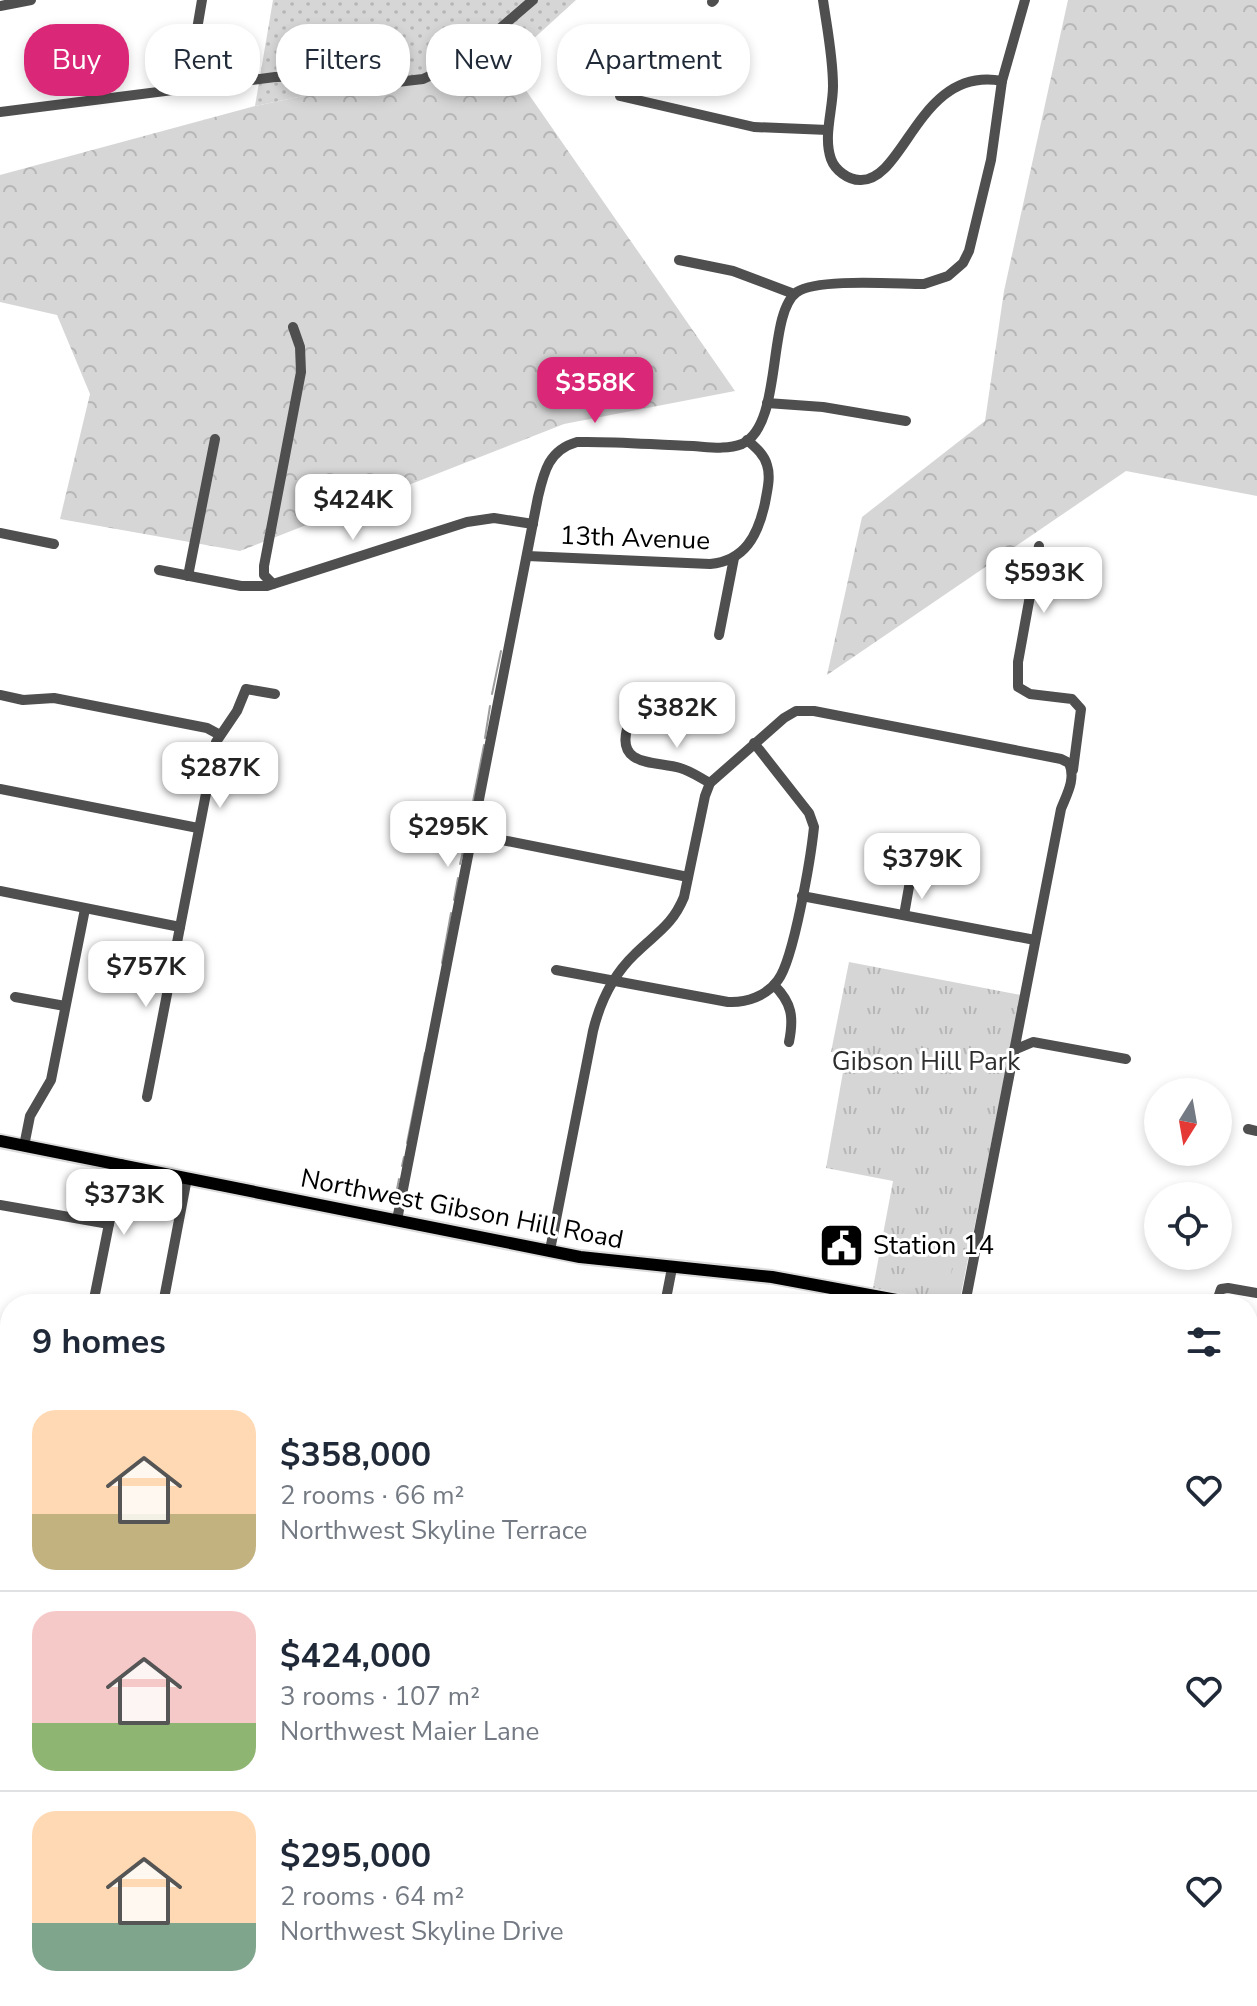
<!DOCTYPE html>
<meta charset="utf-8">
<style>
:root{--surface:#fff;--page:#f2f2f3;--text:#1f2937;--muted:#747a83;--line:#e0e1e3;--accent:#db2777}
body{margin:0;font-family:"Nunito Sans",sans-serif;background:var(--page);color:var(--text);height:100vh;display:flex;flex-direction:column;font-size:30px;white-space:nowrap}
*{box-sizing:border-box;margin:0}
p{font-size:26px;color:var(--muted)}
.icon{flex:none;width:44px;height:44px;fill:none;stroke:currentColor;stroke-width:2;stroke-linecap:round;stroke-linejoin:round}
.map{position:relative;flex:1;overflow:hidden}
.side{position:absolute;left:0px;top:1294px;width:1258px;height:712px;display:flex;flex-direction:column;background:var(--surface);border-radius:32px 32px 0 0;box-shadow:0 4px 12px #0003}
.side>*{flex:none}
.banner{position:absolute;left:24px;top:24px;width:800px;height:72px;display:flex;gap:16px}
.needle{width:52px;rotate:191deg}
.buttons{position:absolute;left:1144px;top:1078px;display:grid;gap:16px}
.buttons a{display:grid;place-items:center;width:88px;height:88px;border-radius:50%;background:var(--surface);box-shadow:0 4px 12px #0003;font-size:40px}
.price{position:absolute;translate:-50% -68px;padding:0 18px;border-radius:16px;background:#fff;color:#222;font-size:26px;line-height:52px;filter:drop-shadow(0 2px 4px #0008)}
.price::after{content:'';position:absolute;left:50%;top:48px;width:24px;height:18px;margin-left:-12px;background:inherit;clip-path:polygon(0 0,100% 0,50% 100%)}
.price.on{background:var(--accent);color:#fff}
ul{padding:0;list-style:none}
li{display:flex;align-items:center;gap:24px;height:200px;padding:0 32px}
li+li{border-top:2px solid var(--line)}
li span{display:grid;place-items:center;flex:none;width:224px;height:160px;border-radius:24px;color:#555}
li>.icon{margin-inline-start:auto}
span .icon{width:96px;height:96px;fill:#fffc;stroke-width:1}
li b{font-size:34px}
h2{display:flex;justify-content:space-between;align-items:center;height:96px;padding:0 32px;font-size:34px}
.pill{padding:0 28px;border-radius:32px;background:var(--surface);box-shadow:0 4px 12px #0003;font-size:28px;line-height:72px}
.pill.on{background:var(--accent);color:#fff}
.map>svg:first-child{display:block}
.grass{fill:url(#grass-dots)}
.forest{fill:url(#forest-crowns)}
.park{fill:url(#park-tufts)}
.pitch{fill:#d6d6d6}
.water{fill:url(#water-ripples)}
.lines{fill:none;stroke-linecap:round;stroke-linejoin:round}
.stream{stroke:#9d9d9d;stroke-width:2}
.major-casing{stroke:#dbdbdb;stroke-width:16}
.minor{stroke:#4f4f4f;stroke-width:10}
.major{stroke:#000;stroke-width:12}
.labels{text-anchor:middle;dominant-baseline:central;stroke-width:6;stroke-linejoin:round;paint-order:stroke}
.street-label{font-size:26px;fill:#000;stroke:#fff}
.park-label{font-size:26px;fill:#2d2d2d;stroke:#fff}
.poi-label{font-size:26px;fill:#000;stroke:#fff;text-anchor:start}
</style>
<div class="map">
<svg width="1257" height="2006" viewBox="0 0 1257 2006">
<defs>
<pattern id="grass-dots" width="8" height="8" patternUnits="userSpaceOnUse" patternTransform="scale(2)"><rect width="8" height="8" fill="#d6d6d6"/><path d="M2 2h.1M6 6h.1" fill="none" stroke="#b6b6b6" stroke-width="1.8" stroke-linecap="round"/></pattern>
<pattern id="forest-crowns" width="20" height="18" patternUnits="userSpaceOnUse" patternTransform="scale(2)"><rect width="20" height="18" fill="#d6d6d6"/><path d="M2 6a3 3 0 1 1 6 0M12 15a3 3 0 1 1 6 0" fill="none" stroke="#b6b6b6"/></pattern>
<pattern id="park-tufts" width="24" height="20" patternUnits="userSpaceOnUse" patternTransform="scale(2)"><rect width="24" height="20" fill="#d6d6d6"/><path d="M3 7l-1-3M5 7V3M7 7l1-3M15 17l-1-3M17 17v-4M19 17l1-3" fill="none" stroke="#b6b6b6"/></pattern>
<pattern id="water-ripples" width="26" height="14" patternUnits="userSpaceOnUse" patternTransform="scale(2)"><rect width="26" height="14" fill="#9d9d9d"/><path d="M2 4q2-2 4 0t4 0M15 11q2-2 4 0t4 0" fill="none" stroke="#858585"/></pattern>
</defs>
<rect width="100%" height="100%" fill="#fff"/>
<polygon class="grass" points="273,0 576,0 507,63 347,87 255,106"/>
<g class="forest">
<polygon points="1068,0 1257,0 1257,496 1126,471 827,675 862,517 985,421 1004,291"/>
<polygon points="507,63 735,391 564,424 240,551 60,519 90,394 57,315 0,302 0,175 255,106 347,87"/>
</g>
<polygon class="park" points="849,962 1021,995 959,1304 873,1288 893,1181 826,1168 846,1055 831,1052"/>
<polygon class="pitch" points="935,1241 957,1245 950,1278 928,1274"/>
<polygon class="water" points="915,1996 1070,1996 1070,2006 914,2006"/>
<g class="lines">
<g class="stream">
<polyline points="492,694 501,651"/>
<polyline points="485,738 490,706"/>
<polyline points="471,812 484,745"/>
<polyline points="460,864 466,839"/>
<polyline points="454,900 458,878"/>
<polyline points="442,963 451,913"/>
<polyline points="407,1143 425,1053"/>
<polyline points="402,1166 404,1157"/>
<polyline points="395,1199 399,1179"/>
</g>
<defs>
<g id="major">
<polyline points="0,1141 580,1257 772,1277 918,1304"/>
<polyline points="1248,1369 1257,1371"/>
</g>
</defs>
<use href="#major" class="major-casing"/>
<g class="minor">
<path d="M823 0C827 28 833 57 833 86 833 110 823 136 831 159 835 170 848 180 860 180 905 182 919 65 1002 81"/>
<polyline points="712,2 714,0"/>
<polyline points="0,6 31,0"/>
<polyline points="187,88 202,0"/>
<polyline points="620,96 754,127 828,130"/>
<polyline points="0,112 275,77 330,76 397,82 423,79 462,61 533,0"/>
<polyline points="679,260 733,271 794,294"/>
<polyline points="767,403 823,407 906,421"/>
<polyline points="0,533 54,544"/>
<polyline points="1039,546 1018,662 1018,687 1030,694 1072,699 1081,709 1073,770"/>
<path d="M527 556 710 564C745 561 758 535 765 503 767 491 771 477 767 465 764 454 755 447 747 440"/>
<polyline points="159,570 241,586 267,586 467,522 494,518 533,524"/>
<polyline points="188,576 215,439"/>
<polyline points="273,584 264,575 264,566 301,372 300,347 293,327"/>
<polyline points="719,635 734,558"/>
<polyline points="0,695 23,700 54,698 207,728 220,735"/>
<path d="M627 729C617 767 656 761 680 768 691 771 700 778 710 783"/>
<polyline points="0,789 198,828"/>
<polyline points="472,834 688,877"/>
<polyline points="0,891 180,927"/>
<polyline points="802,896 1035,940"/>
<polyline points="904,915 915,853 910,838"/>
<path d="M556 970 728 1002C746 1003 767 996 778 980 794 959 811 856 814 827L809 813 754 743"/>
<path d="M774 985C792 1003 794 1017 789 1042"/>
<polyline points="15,997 65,1006"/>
<polyline points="1014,1050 1033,1042 1126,1059"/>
<polyline points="147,1097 216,742 237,711 246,689 275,694"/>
<polyline points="1248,1129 1257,1131"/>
<polyline points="24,1146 30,1116 51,1080 85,909"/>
<polyline points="0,1205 109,1224"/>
<path d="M397 1220 538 497C544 471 549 450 577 442 616 441 655 445 693 446 709 447 727 450 742 444 784 425 766 314 797 292 818 278 896 284 924 284L948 276 963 263 969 251 991 160 1002 81 1025 0"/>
<path d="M550 1250 593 1031C600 1002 613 975 635 954 656 933 672 926 684 897L705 796 710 783 784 718 796 711H814L1061 759 1069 763C1076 779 1067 794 1061 809L965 1304"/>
<polyline points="93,1304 121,1164"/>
<polyline points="163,1304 187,1178"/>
<polyline points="665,1304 672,1268"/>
<polyline points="845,1304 847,1290"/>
<polyline points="1216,1304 1221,1289 1228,1288 1257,1293"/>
<polyline points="0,1428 10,1426"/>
<polyline points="1248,1433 1257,1435"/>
<polyline points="0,1536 10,1534"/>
<polyline points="1248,1862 1257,1814"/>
<polyline points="234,1996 287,2006"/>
<polyline points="29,2006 31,1996"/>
<polyline points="517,2006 519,1996"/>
<polyline points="1087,2006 1088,1996"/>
</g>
<use href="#major" class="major"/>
</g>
<defs>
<symbol id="civic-square" viewBox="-11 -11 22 22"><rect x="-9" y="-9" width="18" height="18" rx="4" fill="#000" stroke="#fff"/><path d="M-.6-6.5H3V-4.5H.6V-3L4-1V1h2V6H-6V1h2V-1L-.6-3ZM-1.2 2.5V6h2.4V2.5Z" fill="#fff"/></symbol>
</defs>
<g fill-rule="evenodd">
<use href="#civic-square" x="816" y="1220" width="51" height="51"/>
</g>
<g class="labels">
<g class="street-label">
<text transform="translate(635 538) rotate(2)">13th Avenue</text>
<text transform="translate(462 1209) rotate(11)">Northwest Gibson Hill Road</text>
</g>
<g class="park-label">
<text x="926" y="1061">Gibson Hill Park</text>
</g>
<g class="poi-label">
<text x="873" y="1245">Station 14</text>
</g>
</g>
</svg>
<div class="buttons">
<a><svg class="needle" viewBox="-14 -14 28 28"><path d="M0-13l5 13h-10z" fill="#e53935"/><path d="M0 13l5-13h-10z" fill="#747a83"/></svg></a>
<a><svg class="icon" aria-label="locate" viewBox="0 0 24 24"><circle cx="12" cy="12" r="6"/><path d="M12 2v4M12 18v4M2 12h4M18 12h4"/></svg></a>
</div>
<b class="price on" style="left:595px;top:425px">$358K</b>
<b class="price" style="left:353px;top:542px">$424K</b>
<b class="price" style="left:1044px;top:615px">$593K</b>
<b class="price" style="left:677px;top:750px">$382K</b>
<b class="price" style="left:220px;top:810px">$287K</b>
<b class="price" style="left:448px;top:869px">$295K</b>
<b class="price" style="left:922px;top:901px">$379K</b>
<b class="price" style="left:146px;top:1009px">$757K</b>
<b class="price" style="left:124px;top:1237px">$373K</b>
<div class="banner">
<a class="pill on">Buy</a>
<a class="pill">Rent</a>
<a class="pill">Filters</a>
<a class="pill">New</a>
<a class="pill">Apartment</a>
</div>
<section class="side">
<h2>9 homes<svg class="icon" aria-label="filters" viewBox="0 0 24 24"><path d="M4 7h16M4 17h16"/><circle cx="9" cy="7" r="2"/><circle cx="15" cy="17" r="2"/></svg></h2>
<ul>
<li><span style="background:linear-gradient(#ffd9b3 65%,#c2b280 0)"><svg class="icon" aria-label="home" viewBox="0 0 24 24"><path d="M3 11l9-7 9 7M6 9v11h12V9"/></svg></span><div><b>$358,000</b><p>2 rooms · 66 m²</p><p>Northwest Skyline Terrace</p></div><svg class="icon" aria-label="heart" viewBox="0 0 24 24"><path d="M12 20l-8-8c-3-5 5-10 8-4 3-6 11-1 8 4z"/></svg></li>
<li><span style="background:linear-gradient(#f6c9c9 70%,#8fb573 0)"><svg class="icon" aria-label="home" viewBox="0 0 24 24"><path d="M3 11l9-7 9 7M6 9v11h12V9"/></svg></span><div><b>$424,000</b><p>3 rooms · 107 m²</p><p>Northwest Maier Lane</p></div><svg class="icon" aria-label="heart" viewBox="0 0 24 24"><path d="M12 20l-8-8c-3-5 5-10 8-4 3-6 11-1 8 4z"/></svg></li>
<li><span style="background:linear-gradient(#ffd9b3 70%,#7fa58c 0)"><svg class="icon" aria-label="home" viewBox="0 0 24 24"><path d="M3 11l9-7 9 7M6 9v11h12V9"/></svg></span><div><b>$295,000</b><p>2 rooms · 64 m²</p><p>Northwest Skyline Drive</p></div><svg class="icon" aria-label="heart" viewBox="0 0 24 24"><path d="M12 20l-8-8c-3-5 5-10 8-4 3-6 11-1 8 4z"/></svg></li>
</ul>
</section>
</div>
